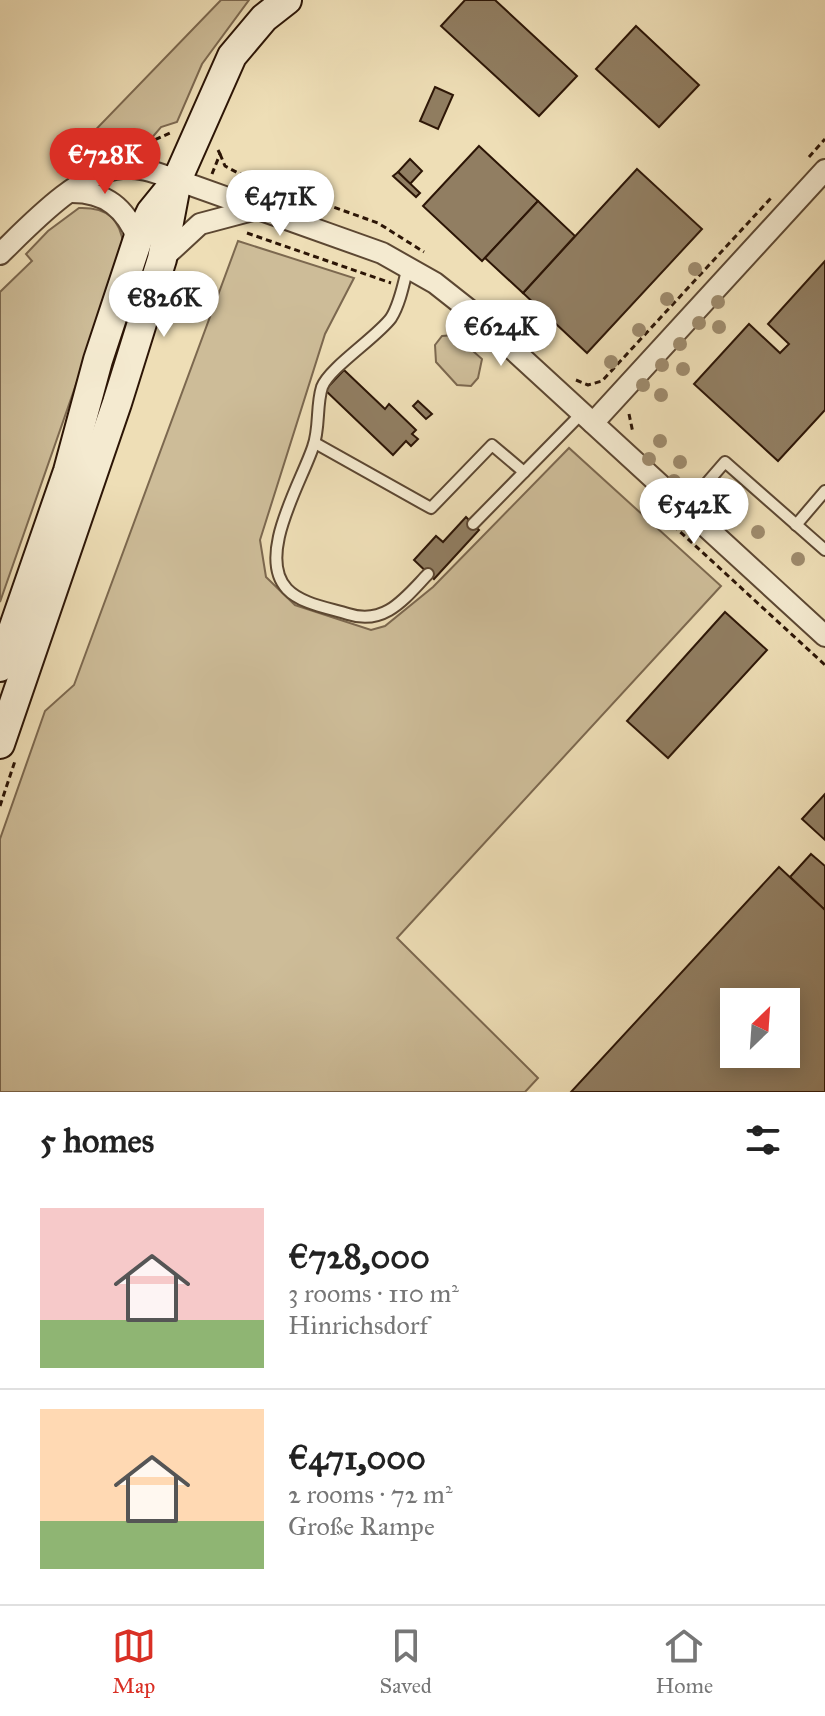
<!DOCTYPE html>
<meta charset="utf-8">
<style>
:root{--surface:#fff;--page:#f2f2f2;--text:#222;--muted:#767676;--line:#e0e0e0;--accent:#d93025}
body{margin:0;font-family:"IM FELL Great Primer",serif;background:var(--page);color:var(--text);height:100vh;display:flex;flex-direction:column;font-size:30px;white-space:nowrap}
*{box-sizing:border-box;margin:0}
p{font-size:26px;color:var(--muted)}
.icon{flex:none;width:44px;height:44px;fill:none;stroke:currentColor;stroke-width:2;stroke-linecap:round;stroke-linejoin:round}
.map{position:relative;height:1092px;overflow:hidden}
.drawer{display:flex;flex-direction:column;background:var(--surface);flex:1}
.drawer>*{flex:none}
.needle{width:52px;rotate:25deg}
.buttons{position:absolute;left:720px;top:988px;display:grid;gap:16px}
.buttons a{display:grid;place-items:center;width:80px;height:80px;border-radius:0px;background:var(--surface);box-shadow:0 4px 20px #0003;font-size:40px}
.price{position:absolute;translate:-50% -68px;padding:0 18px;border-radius:28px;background:#fff;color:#222;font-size:26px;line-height:52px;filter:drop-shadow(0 2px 4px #0008)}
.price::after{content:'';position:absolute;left:50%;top:48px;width:24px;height:18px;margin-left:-12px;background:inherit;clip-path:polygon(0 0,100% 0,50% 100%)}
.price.active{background:var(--accent);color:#fff}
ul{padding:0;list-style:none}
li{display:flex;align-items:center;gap:24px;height:200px;padding:0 40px}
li+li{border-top:2px solid var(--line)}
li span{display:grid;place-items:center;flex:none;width:224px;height:160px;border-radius:0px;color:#555}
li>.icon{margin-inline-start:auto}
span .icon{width:96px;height:96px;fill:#fffc;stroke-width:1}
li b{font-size:34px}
h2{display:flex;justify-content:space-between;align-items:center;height:96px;padding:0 40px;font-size:34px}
.tab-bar{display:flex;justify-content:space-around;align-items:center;height:112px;border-top:2px solid var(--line);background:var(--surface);font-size:22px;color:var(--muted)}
.tab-bar a{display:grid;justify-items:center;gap:4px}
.tab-bar .active{color:var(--accent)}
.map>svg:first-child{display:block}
.green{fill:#cdbc98;stroke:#7c684f;stroke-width:2}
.building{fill:#917e62;stroke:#2c1506;stroke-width:2;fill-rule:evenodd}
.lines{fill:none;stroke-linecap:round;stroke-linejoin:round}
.service-casing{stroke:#5c4732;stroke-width:14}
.minor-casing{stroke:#5c4732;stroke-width:24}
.secondary-casing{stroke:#2c1506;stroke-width:32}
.path{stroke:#2c1506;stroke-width:3;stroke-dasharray:6 4;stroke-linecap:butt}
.service{stroke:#f4ead0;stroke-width:10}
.minor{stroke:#f4ead0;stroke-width:20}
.secondary{stroke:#f4ead0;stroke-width:28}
.tree{fill:#9e8b6d}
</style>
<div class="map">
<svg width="825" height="1092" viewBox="0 0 825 1092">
<rect width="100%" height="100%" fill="#eedeb6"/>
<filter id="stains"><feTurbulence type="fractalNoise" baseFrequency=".0025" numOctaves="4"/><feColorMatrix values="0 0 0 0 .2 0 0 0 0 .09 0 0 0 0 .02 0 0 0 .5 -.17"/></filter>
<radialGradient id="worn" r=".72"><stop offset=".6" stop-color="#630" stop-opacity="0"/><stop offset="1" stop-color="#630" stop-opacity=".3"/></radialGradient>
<g class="green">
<polygon points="221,0 249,0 202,64 177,122 161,127 150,140 75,151"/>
<path d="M79 208C108 207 120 219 124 247L0 602V292L32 261 26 254 48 231Z"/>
<polygon points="238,241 354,278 325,334 260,540 266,577 295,605 371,630 385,626 433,587 569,448 721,586 397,938 538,1078 525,1092 0,1092 0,839 45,711 74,685"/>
<polygon points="455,335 482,359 478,378 471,386 457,385 436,362 435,345 442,336"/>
</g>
<g class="building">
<polygon points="465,0 495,0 577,76 539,116 441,26"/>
<polygon points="636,26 699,85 659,127 596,69"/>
<polygon points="435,87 453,95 438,129 420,121"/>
<polygon points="479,146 538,201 482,261 423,206"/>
<polygon points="410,159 422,171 410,184 398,172"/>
<polygon points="637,169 702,229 587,353 523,293"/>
<polygon points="398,172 420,193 416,197 393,176"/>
<polygon points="538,201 575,236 523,293 485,258"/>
<polygon points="825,261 825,410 778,461 694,384 749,324 780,353 789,344 768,324"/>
<polygon points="344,370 385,409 389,404 416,430 412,434 418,439 411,446 406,441 393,455 325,390"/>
<polygon points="418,401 432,414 426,419 413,406"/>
<polygon points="466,517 479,530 434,579 414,560 436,536 443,542"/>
<polygon points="725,612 767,650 668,758 627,721"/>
<polygon points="825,794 825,840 802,819"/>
<polygon points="811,854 825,866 825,910 790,877"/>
<path d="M779 867 825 910V1092H571ZM734 1002H786V1054H734Z"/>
</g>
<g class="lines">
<defs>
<g id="service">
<path d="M408 266C404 282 400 304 391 318 377 337 329 368 322 387 316 406 320 428 313 447 301 483 256 556 287 589 301 604 329 608 348 614 385 626 405 598 428 574"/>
<polyline points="315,443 431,508 492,445 524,472"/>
<polyline points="685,508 725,462 825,550"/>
<polyline points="473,524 582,413"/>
<polyline points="796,525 825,491"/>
</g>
<g id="minor">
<path d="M72 192C106 192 125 208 138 239"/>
<path d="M0 254C30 225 79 172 122 168 141 166 159 174 177 180L382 253 435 283 473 313 825 636"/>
<polyline points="162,259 200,224 260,208"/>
<polyline points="593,423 825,170"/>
</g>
<g id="secondary">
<polyline points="0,667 68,471 98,360 138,239 151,212 177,180"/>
<polyline points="0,744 117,403 162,259 177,180 232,56 264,18 287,0"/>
</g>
</defs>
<use href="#service" class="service-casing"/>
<use href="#minor" class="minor-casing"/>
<use href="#secondary" class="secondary-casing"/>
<g class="path">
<polyline points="137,148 172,132"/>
<polyline points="220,154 225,166 238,173 378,223 424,252"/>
<polyline points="809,157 825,139"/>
<polyline points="212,174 220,154 217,148"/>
<polyline points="247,233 391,283"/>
<polyline points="576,380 588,385 602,381 771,198"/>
<polyline points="629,414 633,433"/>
<polyline points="651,505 825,665"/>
<polyline points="0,806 15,761"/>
</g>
<use href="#service" class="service"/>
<use href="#minor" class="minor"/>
<use href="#secondary" class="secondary"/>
</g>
<g class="tree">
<circle cx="695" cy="269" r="7"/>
<circle cx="667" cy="299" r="7"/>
<circle cx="718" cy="302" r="7"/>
<circle cx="699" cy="323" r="7"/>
<circle cx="719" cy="327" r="7"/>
<circle cx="639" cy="330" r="7"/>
<circle cx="680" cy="344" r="7"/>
<circle cx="611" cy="362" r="7"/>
<circle cx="662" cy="365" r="7"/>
<circle cx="683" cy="369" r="7"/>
<circle cx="643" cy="385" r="7"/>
<circle cx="661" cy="395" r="7"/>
<circle cx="660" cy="441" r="7"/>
<circle cx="649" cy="459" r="7"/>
<circle cx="680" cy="462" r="7"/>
<circle cx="674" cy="481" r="7"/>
<circle cx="736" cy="514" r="7"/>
<circle cx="758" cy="532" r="7"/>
<circle cx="798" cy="559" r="7"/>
</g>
<rect width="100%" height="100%" filter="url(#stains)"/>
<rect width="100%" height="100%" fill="url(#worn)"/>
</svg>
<div class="buttons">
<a><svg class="needle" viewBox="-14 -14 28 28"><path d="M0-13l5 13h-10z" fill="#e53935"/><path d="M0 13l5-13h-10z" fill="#767676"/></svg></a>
</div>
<b class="price active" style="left:105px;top:196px">€728K</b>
<b class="price" style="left:280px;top:238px">€471K</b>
<b class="price" style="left:164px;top:339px">€826K</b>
<b class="price" style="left:501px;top:368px">€624K</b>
<b class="price" style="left:694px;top:546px">€542K</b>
</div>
<section class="drawer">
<h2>5 homes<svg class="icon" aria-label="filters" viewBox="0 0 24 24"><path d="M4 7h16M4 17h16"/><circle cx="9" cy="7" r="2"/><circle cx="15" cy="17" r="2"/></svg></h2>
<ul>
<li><span style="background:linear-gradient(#f6c9c9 70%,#8fb573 0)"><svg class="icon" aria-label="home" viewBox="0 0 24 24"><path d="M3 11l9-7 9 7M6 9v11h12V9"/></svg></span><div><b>€728,000</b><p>3 rooms · 110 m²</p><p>Hinrichsdorf</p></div></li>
<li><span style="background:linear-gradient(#ffd9b3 70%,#8fb573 0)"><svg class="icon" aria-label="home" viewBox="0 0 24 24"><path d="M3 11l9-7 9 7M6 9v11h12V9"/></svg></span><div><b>€471,000</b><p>2 rooms · 72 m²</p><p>Große Rampe</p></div></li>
</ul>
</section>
<nav class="tab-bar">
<a class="active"><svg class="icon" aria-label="map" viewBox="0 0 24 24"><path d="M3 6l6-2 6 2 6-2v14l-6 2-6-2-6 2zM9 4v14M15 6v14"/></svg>Map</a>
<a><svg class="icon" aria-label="saved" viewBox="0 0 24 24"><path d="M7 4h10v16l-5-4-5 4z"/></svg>Saved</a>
<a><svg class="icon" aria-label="home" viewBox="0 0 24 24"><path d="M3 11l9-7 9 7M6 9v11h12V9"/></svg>Home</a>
</nav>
